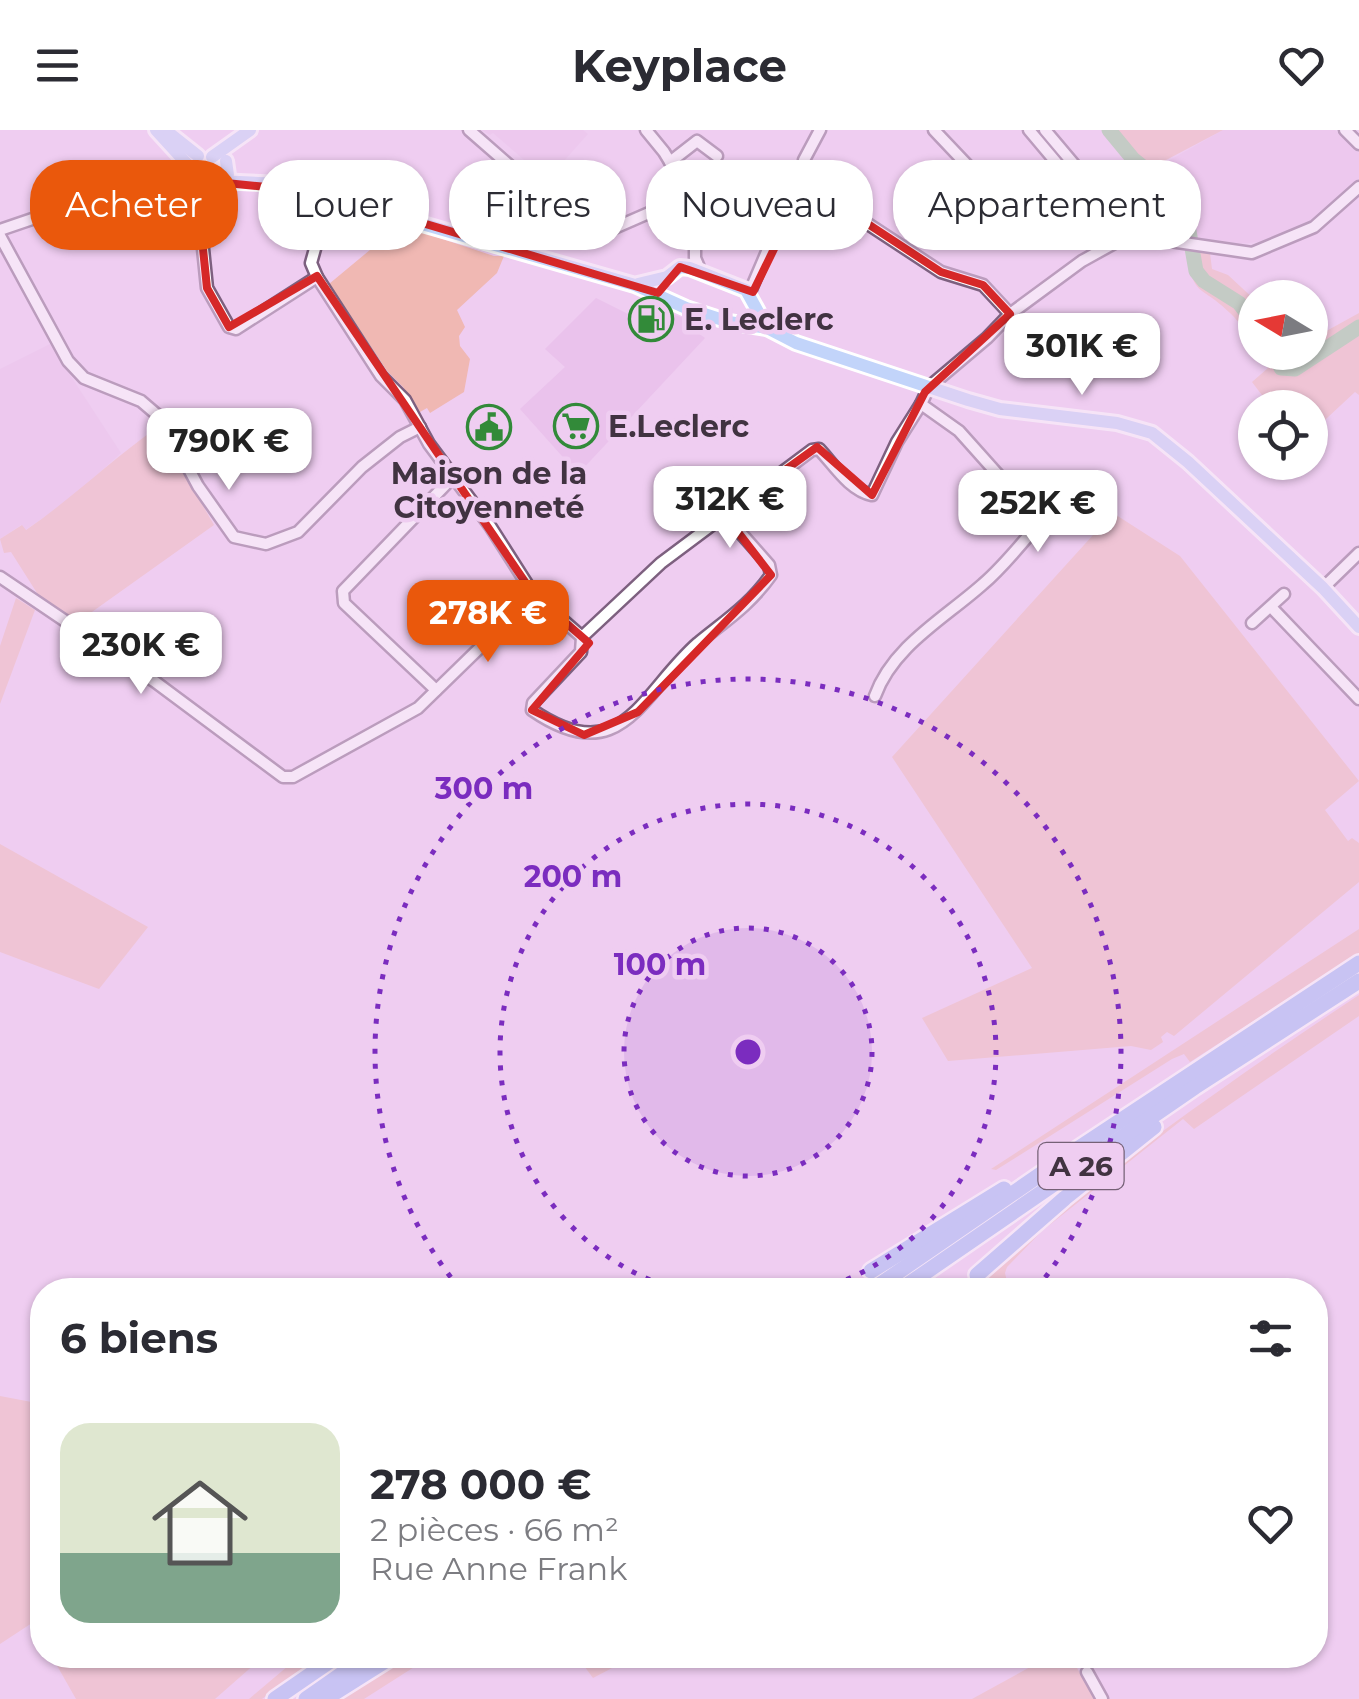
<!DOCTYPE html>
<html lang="fr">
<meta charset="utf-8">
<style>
:root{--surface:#fff;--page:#f7f7f7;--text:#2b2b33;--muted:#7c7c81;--accent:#ea580c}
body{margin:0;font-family:Montserrat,sans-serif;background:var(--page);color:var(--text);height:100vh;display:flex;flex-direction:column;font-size:38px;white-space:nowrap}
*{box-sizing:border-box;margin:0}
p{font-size:32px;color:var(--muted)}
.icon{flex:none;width:55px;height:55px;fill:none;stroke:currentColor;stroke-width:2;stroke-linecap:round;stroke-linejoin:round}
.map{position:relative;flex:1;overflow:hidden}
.details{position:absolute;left:30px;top:1148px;width:1298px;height:390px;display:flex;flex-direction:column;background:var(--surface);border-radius:40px;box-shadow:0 2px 8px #0004}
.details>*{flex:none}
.banner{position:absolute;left:30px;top:30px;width:1300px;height:90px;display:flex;gap:20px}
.needle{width:65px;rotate:280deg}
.tools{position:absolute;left:1238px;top:150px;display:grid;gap:20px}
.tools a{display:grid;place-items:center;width:90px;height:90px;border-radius:50%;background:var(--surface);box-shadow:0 2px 8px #0004;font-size:50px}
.price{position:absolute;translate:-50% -85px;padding:0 22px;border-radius:20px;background:#fff;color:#222;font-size:32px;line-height:65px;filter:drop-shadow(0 2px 5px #0008)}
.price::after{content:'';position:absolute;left:50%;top:60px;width:30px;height:22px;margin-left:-15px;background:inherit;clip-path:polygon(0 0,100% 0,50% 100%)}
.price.selected{background:var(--accent);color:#fff}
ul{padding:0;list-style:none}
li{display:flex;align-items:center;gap:30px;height:250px;padding:0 30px}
li span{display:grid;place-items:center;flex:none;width:280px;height:200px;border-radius:30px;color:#555}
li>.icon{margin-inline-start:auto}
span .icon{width:120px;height:120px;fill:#fffc;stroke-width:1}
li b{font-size:42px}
h2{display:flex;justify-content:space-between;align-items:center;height:120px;padding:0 30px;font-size:42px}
.chip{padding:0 35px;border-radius:40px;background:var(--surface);box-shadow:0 2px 8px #0004;font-size:35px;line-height:90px}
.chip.selected{background:var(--accent);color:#fff}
header{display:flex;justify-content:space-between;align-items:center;height:130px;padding:0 30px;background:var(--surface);font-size:45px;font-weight:700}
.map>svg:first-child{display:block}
.built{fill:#eac2ec}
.green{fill:#f0b8b3}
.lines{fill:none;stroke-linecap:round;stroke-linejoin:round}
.river{stroke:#90c790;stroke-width:15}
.minor-casing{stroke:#7d607f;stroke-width:15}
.major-casing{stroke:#fff;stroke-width:18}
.highway-casing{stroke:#fff;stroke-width:20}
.minor{stroke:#fff;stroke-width:10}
.major{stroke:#c2d4fa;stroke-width:12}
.highway{stroke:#99b7f6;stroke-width:15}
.marked{fill:none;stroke:#d62828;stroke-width:8;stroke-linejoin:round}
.ring{fill:none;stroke:#7b2cbf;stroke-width:5;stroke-dasharray:5 10}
.labels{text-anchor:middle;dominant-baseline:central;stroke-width:9;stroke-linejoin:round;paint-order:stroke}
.shield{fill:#efcdf1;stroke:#756176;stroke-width:2.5}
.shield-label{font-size:28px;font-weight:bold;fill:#413341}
.poi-label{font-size:30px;font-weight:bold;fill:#413341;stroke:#efcdf1;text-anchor:start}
.centre{fill:#7b2cbf;stroke:#efcdf1;stroke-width:5}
.ring-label{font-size:30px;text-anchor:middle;font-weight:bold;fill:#7b2cbf;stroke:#efcdf1;stroke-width:9;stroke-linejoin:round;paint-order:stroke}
</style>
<header><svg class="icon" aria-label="menu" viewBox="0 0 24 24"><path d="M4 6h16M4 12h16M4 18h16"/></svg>Keyplace<svg class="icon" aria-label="heart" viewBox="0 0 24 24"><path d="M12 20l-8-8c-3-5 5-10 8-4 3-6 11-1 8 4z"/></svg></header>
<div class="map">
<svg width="1359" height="1569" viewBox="0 0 1359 1569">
<rect width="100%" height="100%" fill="#efcdf1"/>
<g class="built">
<polygon points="481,0 583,0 588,4 547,50 493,3 490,5"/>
<polygon points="1223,0 1335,0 1359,23 1359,48 1348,61 1303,97 1269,111 1227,115 1198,111 1186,85 1154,39"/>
<polygon points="596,168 628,184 636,183 644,175 684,188 688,196 705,208 578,344 520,279 565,237 545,219"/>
<polygon points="50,214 121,323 68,371 25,400 21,395 0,409 0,239"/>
</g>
<g class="green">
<polygon points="1112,0 1223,0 1149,39"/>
<polygon points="400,95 494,126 504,126 497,143 457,180 465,197 459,206 460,216 470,229 464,262 430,283 427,278 420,282 403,257 387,241 329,154"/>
<path d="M1187 121 1210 123 1212 139 1228 145 1255 170V216C1247 205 1240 192 1230 183 1201 154 1193 169 1187 121Z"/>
<polygon points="1359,183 1359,265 1355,262 1313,301 1310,299 1310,278 1271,277 1252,252 1268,238 1260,223 1310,222 1310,210"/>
<path d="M158 297 214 395 75 494 44 474 11 422 4 423 0 409 22 395 26 400C73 368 112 329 158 297Z"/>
<polygon points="1113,383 1180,426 1359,651 1325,680 1348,711 1352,708 1359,713 1359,752 1174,906 1167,902 1161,907 1163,912 1151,920 1131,916 948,931 922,888 1032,838 892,627"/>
<polygon points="16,468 35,480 0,574 0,516"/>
<polygon points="0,714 148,797 99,859 0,822"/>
<polygon points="1359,799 1359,823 1190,932 1184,924 1172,929 996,1040 991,1039"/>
<path d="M1359 865V886L1194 999 1183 989 1042 1101 1007 1137 1005 1143 1009 1160H964C997 1135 1026 1105 1058 1080 1156 1004 1256 933 1359 865Z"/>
<polygon points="0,1266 42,1274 42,1511 32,1493 0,1514"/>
<polygon points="51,1525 265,1525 215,1569 76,1569"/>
<polygon points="301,1525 323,1525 262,1569 249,1569"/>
<polygon points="409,1525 433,1525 364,1569 337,1569"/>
<polygon points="576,1525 637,1525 593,1548"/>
<polygon points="1052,1525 1070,1525 1094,1569 972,1569"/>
</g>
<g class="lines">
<g class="river">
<polyline points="1109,0 1133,29 1148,41 1182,86 1189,101 1196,141 1204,151 1239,173 1255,194"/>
<polyline points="1274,222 1281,238 1295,239 1359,197"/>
</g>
<defs>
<g id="minor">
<polyline points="469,0 581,98 592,104 603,103 690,65"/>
<polyline points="646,0 664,22 690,65 695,83 695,128 701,142"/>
<polyline points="934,0 969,37 977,52 961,68"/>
<polyline points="1029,0 1082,63 1105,74"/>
<polyline points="1045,0 1126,96 1129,105"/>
<polyline points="1345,0 1359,14"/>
<polyline points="670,32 697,11 717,26"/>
<polyline points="804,41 826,57 833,71"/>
<polyline points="196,50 207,158 229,197 236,199 317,147"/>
<polyline points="330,65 311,133 317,147 381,246 405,270 429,314 490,396 534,465 582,507"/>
<polyline points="791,84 833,71 941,142 983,155 1010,184"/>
<polyline points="0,100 173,41 185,34"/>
<polyline points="0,106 68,231 84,248 141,271 162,289 198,356 234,407 266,414 298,402 362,337 400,307 420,297"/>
<polyline points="749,164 769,117 803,60 804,30 820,0"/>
<polyline points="0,447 154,551 283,647 293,647 418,578 534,465"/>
<polyline points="1323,458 1359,423"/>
<polyline points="1271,477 1359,569"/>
<polyline points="1252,493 1284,464"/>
<path d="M582 507 581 522 533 573 532 580C622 642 641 563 698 513 726 490 749 476 771 445L769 435 724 384"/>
<path d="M582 507 661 433 812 320 819 319C834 335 850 361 872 365L897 312 921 274"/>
<polyline points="436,560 344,473 343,461 453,347"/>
<path d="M875 566C893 516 945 488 983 454 1003 437 1020 415 1037 396L1035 386 959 301 921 274 929 257 987 208 1010 184 1082 131 1129 105 1252 123 1314 97 1359 57"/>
<polyline points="1087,1542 1102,1569"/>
</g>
<g id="major">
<polyline points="156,0 188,35"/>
<polyline points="169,3 198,26"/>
<polyline points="212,27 250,0"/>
<polyline points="188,35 190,46 196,50 283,54 635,155 686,178 729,192 767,198 796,213 968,270 1000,279 1117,293 1152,303 1188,332 1323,458 1359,497"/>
<polyline points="220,52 228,45 226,31"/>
<polyline points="638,154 667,147 680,137 690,138 746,160 767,198"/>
</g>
<g id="highway">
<polyline points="871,1141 1004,1059"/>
<polyline points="977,1145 1065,1068 1154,997"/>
<polyline points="872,1160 1073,1022 1359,833"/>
<polyline points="900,1160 1195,957 1359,851"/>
<polyline points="275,1569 339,1525"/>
<polyline points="306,1569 369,1525"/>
<polyline points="325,1569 395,1525"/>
</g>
</defs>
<use href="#minor" class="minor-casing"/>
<use href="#major" class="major-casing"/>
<use href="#highway" class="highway-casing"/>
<use href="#minor" class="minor"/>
<use href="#major" class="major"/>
<use href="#highway" class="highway"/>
</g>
<path d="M0 0H1359V1569H0ZM196 50 318 62 658 163 680 137 753 162 791 84 833 71 941 142 983 155 1010 184 925 262 872 365 817 317 724 384 771 445 638 582 584 605 532 580 589 513 534 465 317 146 229 197 207 158Z" fill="#efcdf1" fill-opacity=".55" fill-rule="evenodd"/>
<path class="marked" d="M196 50 318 62 658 163 680 137 753 162 791 84 833 71 941 142 983 155 1010 184 925 262 872 365 817 317 724 384 771 445 638 582 584 605 532 580 589 513 534 465 317 146 229 197 207 158Z"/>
<circle cx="748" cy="922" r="124" fill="#7b2cbf" fill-opacity=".12"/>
<g class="ring">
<circle cx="748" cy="922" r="124"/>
<path d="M678 1160A248 248 0 1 1 818 1160"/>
<path d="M460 1159A373 373 0 1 1 1036 1159"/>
</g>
<defs>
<symbol id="fuel-ring" viewBox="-11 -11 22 22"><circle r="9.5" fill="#efcdf1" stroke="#328a39" stroke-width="1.5"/><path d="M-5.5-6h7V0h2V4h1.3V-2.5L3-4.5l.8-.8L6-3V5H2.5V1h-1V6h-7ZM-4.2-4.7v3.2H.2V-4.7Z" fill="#328a39"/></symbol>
<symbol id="supermarket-ring" viewBox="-11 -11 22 22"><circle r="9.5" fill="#efcdf1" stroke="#328a39" stroke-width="1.5"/><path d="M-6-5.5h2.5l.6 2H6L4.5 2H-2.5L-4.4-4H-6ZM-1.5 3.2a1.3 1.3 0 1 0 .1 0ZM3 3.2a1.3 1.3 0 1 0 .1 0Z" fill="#328a39"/></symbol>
<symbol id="civic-ring" viewBox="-11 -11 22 22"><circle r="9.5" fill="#efcdf1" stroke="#328a39" stroke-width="1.5"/><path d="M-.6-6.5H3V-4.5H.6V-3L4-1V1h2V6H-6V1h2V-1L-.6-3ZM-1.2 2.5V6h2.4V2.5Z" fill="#328a39"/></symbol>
</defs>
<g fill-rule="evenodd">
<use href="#fuel-ring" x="626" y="164" width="50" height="50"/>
<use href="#supermarket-ring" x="551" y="271" width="50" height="50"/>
<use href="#civic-ring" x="464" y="272" width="50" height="50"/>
</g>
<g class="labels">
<rect class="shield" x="1038.5" y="1013" width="85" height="46" rx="8"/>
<g class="shield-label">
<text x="1081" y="1036">A 26</text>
</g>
<g class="poi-label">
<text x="684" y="189">E. Leclerc</text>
<text x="608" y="296">E.Leclerc</text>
<text x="489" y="343" text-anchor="middle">Maison de la<tspan x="489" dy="34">Citoyenneté</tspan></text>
</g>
</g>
<circle cx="748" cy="922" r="15" class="centre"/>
<g class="ring-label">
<text x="484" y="669">300 m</text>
<text x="573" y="757">200 m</text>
<text x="660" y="845">100 m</text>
</g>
</svg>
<div class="tools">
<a><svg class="needle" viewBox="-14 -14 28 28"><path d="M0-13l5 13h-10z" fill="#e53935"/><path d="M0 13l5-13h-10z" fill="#7c7c81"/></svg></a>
<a><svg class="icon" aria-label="locate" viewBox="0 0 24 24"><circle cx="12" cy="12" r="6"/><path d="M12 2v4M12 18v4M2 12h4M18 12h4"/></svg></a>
</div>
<b class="price" style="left:1082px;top:268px">301K €</b>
<b class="price" style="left:229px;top:363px">790K €</b>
<b class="price" style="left:730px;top:421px">312K €</b>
<b class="price" style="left:1038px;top:425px">252K €</b>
<b class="price selected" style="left:488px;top:535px">278K €</b>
<b class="price" style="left:141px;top:567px">230K €</b>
<div class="banner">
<a class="chip selected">Acheter</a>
<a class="chip">Louer</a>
<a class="chip">Filtres</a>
<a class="chip">Nouveau</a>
<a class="chip">Appartement</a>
</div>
<section class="details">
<h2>6 biens<svg class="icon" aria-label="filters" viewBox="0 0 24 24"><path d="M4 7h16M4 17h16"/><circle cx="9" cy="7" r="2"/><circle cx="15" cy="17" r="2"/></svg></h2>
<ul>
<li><span style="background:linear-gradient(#dfe7d0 65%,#7fa58c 0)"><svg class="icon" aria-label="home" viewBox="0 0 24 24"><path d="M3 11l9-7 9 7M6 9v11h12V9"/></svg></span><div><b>278 000 €</b><p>2 pièces · 66 m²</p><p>Rue Anne Frank</p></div><svg class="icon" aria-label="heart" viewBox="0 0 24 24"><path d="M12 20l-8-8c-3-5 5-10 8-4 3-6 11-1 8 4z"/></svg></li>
</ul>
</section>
</div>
